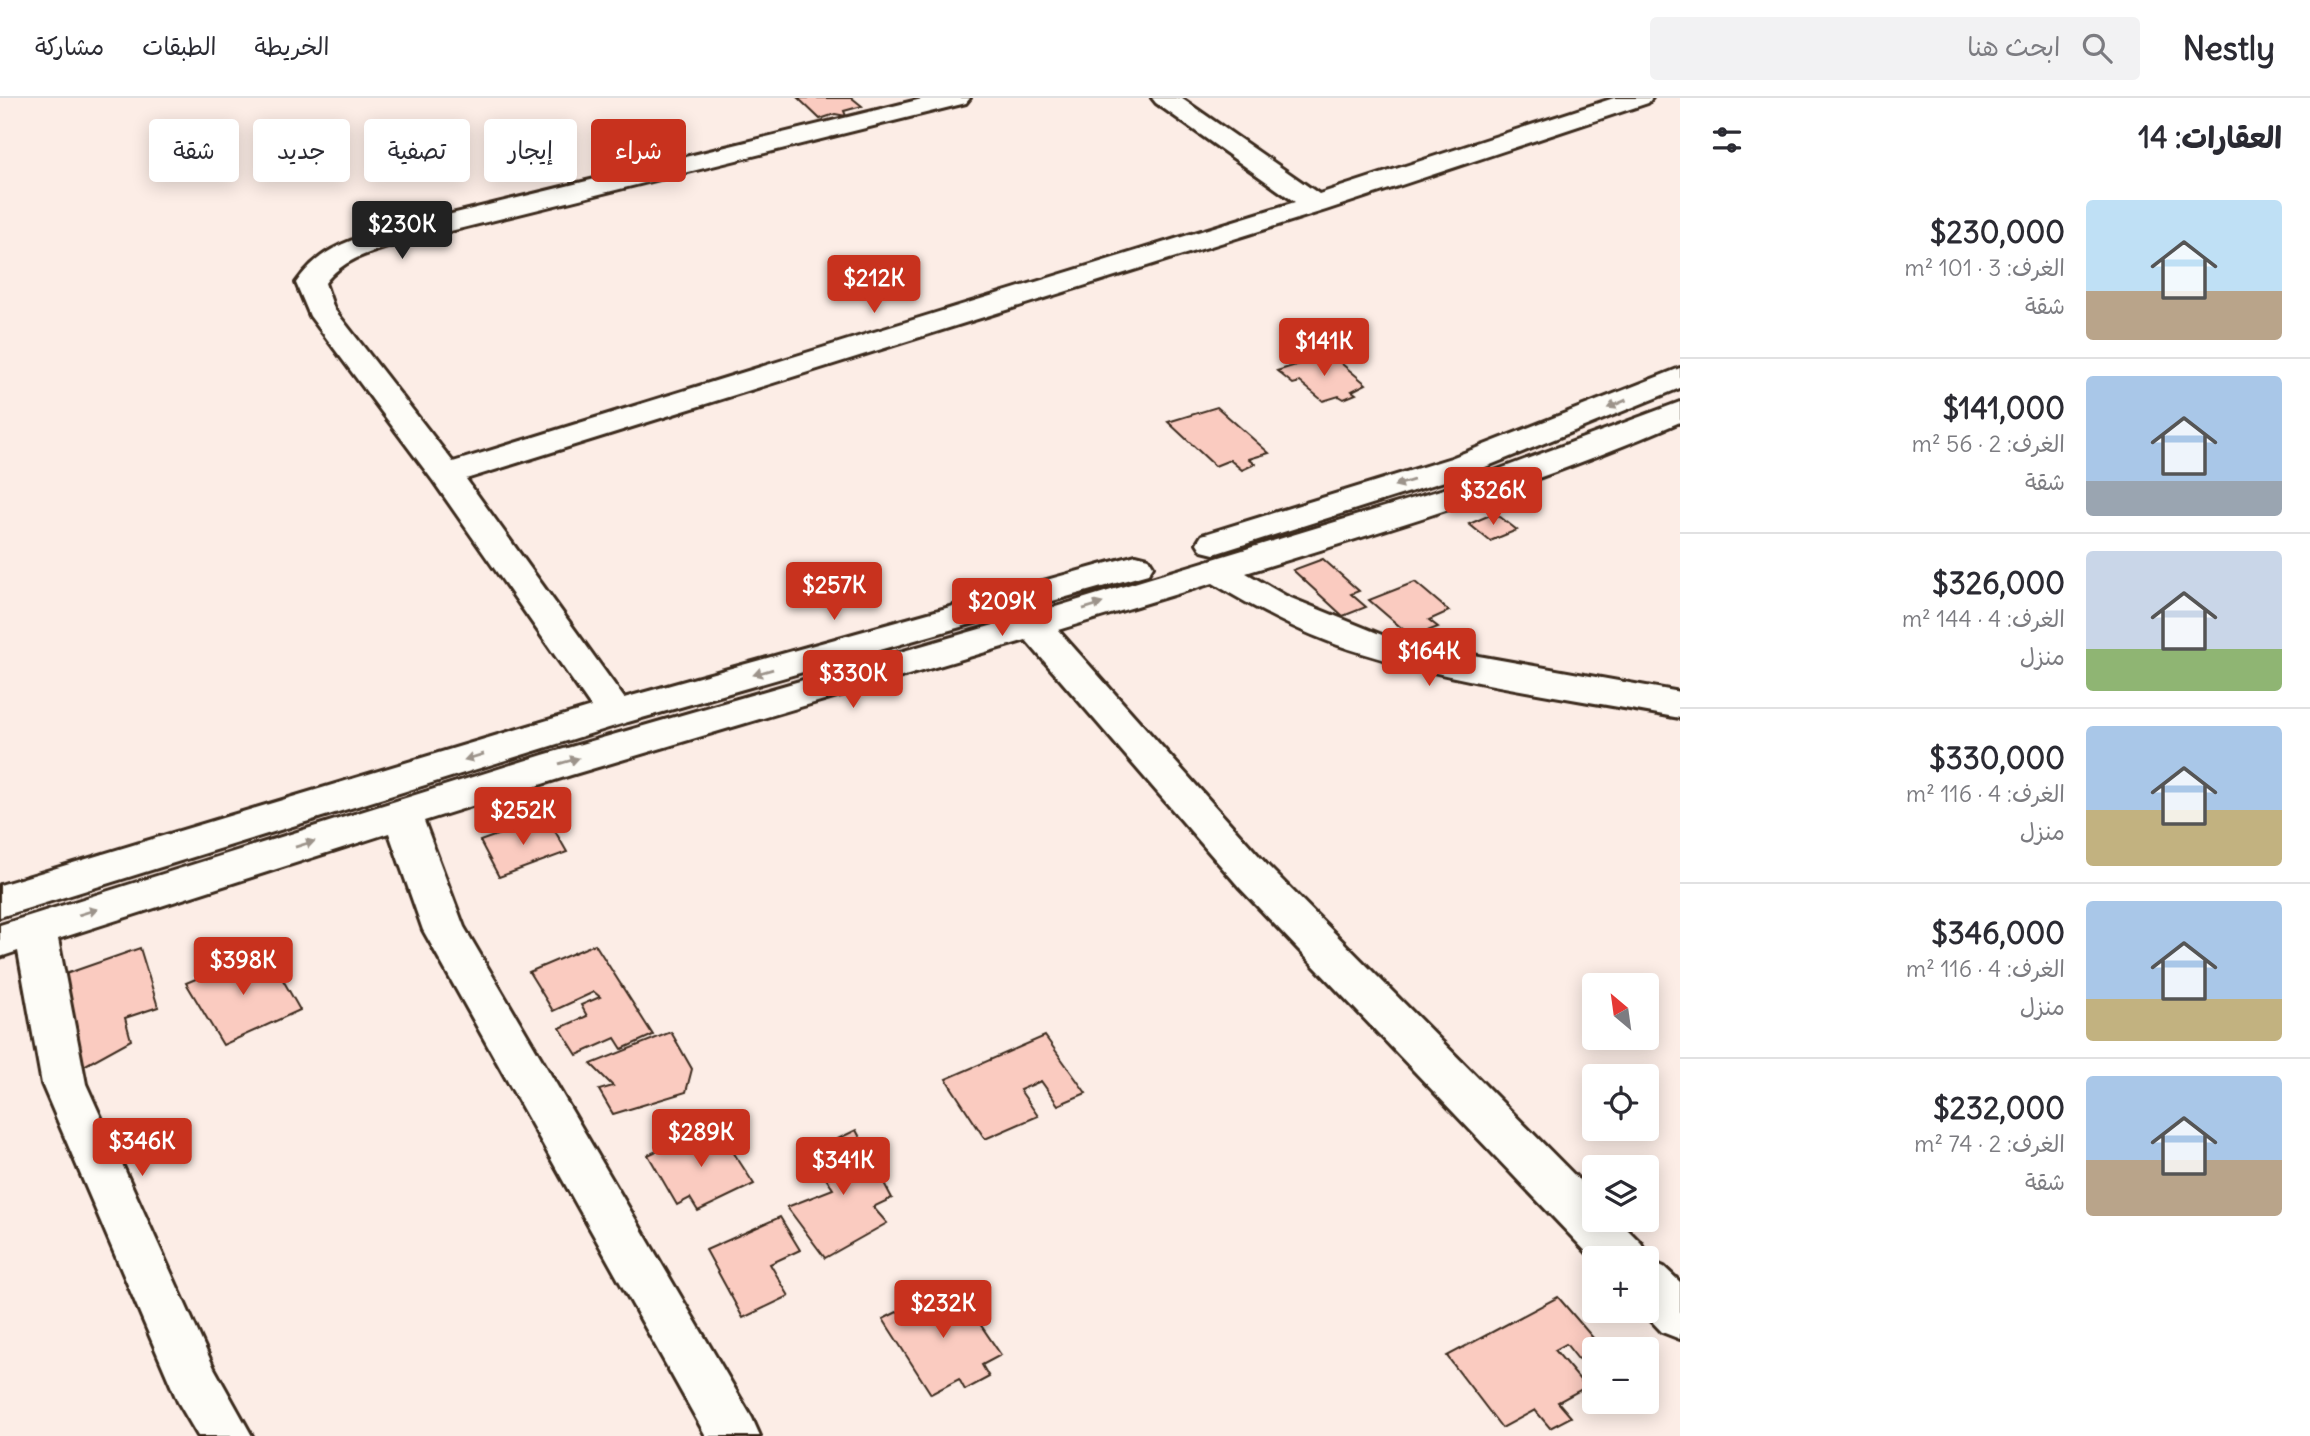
<!DOCTYPE html>
<html lang="ar">
<meta charset="utf-8">
<style>
:root{--surface:#fff;--page:#f2f2f3;--text:#2b2b33;--muted:#7c7c81;--line:#e1e1e2;--accent:#c8321e}
body{margin:0;font-family:Delius,"Playpen Sans Arabic",sans-serif;background:var(--page);color:var(--text);direction:rtl;height:100vh;display:flex;flex-direction:column;font-size:26px;white-space:nowrap}
*{box-sizing:border-box;margin:0}
p{font-size:23px;color:var(--muted)}
.icon{flex:none;width:38px;height:38px;fill:none;stroke:currentColor;stroke-width:2;stroke-linecap:round;stroke-linejoin:round}
.map{position:relative;flex:1;overflow:hidden;direction:ltr}
.panel{display:flex;flex-direction:column;background:var(--surface);width:630px}
.panel>*{flex:none}
.top-card{position:absolute;left:21px;top:21px;width:665px;height:63px;direction:rtl;display:flex;gap:14px}
.needle{width:46px;rotate:331deg}
.buttons{position:absolute;left:1582px;top:875px;display:grid;gap:14px}
.buttons a{display:grid;place-items:center;width:77px;height:77px;border-radius:7px;background:var(--surface);box-shadow:0 4px 18px #0003;font-size:35px}
.price{position:absolute;translate:-50% -60px;padding:0 16px;border-radius:7px;background:var(--accent);color:#fff;font-size:23px;line-height:46px;filter:drop-shadow(0 2px 4px #0008)}
.price::after{content:'';position:absolute;left:50%;top:42px;width:21px;height:16px;margin-left:-10px;background:inherit;clip-path:polygon(0 0,100% 0,50% 100%)}
.price.selected{background:#222;color:#fff}
ul{padding:0;list-style:none}
li{display:flex;align-items:center;gap:21px;height:175px;padding:0 28px}
li+li{border-top:2px solid var(--line)}
li span{display:grid;place-items:center;flex:none;width:196px;height:140px;border-radius:7px;color:#555}
li>.icon{margin-inline-start:auto}
span .icon{width:84px;height:84px;fill:#fffc;stroke-width:1}
li b{font-size:30px}
h2{display:flex;justify-content:space-between;align-items:center;height:84px;padding:0 28px;font-size:30px}
.pill{padding:0 24px;border-radius:7px;background:var(--surface);box-shadow:0 4px 18px #0003;font-size:24px;line-height:63px}
.pill.selected{background:var(--accent);color:#fff}
header{display:flex;align-items:center;gap:42px;box-sizing:border-box;height:98px;padding:0 35px;background:var(--surface);border-bottom:2px solid var(--line)}
header strong{font-size:33px}
nav{display:flex;gap:38px;margin-inline-start:auto;font-size:24px}
.search{width:490px;height:63px;background:var(--page);display:flex;align-items:center;gap:18px;box-sizing:border-box;padding:0 24px;border-radius:7px;color:var(--muted);font-size:26px}
main{display:flex;flex:1;min-height:0}
.map>svg:first-child{display:block}
.building{fill:#facbc0;stroke:#3b2a1e;stroke-width:2}
.lines{fill:none;stroke-linecap:round;stroke-linejoin:round}
.minor-casing{stroke:#3b2a1e;stroke-width:6}
.minor{fill:#fdfcf7;fill-rule:evenodd}
.oneway{fill:#9c938a}
</style>
<header>
<strong>Nestly</strong>
<div class="search"><svg class="icon" aria-label="search" viewBox="0 0 24 24"><circle cx="10" cy="10" r="6"/><path d="M15 15l6 6"/></svg>ابحث هنا</div>
<nav><a>الخريطة</a><a>الطبقات</a><a>مشاركة</a></nav>
</header>
<main>
<section class="panel">
<h2>العقارات: 14<svg class="icon" aria-label="filters" viewBox="0 0 24 24"><path d="M4 7h16M4 17h16"/><circle cx="9" cy="7" r="2"/><circle cx="15" cy="17" r="2"/></svg></h2>
<ul>
<li><span style="background:linear-gradient(#bfe0f5 65%,#b9a48a 0)"><svg class="icon" aria-label="home" viewBox="0 0 24 24"><path d="M3 11l9-7 9 7M6 9v11h12V9"/></svg></span><div><b>$230,000</b><p>الغرف: 3 · 101 m²</p><p>شقة</p></div></li>
<li><span style="background:linear-gradient(#a9c7e8 75%,#9aa5b1 0)"><svg class="icon" aria-label="home" viewBox="0 0 24 24"><path d="M3 11l9-7 9 7M6 9v11h12V9"/></svg></span><div><b>$141,000</b><p>الغرف: 2 · 56 m²</p><p>شقة</p></div></li>
<li><span style="background:linear-gradient(#c9d6e8 70%,#8fb573 0)"><svg class="icon" aria-label="home" viewBox="0 0 24 24"><path d="M3 11l9-7 9 7M6 9v11h12V9"/></svg></span><div><b>$326,000</b><p>الغرف: 4 · 144 m²</p><p>منزل</p></div></li>
<li><span style="background:linear-gradient(#a9c7e8 60%,#c2b280 0)"><svg class="icon" aria-label="home" viewBox="0 0 24 24"><path d="M3 11l9-7 9 7M6 9v11h12V9"/></svg></span><div><b>$330,000</b><p>الغرف: 4 · 116 m²</p><p>منزل</p></div></li>
<li><span style="background:linear-gradient(#a9c7e8 70%,#c2b280 0)"><svg class="icon" aria-label="home" viewBox="0 0 24 24"><path d="M3 11l9-7 9 7M6 9v11h12V9"/></svg></span><div><b>$346,000</b><p>الغرف: 4 · 116 m²</p><p>منزل</p></div></li>
<li><span style="background:linear-gradient(#a9c7e8 60%,#b9a48a 0)"><svg class="icon" aria-label="home" viewBox="0 0 24 24"><path d="M3 11l9-7 9 7M6 9v11h12V9"/></svg></span><div><b>$232,000</b><p>الغرف: 2 · 74 m²</p><p>شقة</p></div></li>
</ul>
</section>
<div class="map">
<svg width="1680" height="1338" viewBox="0 0 1680 1338">
<rect width="100%" height="100%" fill="#fcede6"/>
<filter id="ink" filterUnits="userSpaceOnUse"><feTurbulence type="fractalNoise" baseFrequency=".0143" numOctaves="2"/><feDisplacementMap in="SourceGraphic" scale="14" xChannelSelector="R" yChannelSelector="G"/><feConvolveMatrix kernelMatrix="1 2 1 2 8 2 1 2 1" color-interpolation-filters="sRGB"/></filter>
<g filter="url(#ink)">
<g class="building">
<polygon points="798,0 852,0 862,8 844,13 846,18 835,16 820,21"/>
<polygon points="1330,256 1366,286 1352,293 1356,296 1344,301 1339,298 1323,303 1300,284 1293,286 1277,273"/>
<polygon points="1217,309 1269,355 1249,361 1255,366 1242,372 1230,362 1215,368 1168,324"/>
<polygon points="1495,415 1517,432 1490,443 1469,426"/>
<polygon points="1323,461 1359,493 1351,496 1366,509 1343,518 1293,472"/>
<polygon points="1415,484 1449,513 1429,522 1438,529 1412,539 1369,502"/>
<polygon points="547,719 567,754 499,779 480,743"/>
<polygon points="595,846 653,937 622,951 615,940 577,957 560,930 587,918 581,907 600,899 594,894 553,913 529,874"/>
<polygon points="140,850 158,909 125,920 131,942 82,969 57,879"/>
<polygon points="266,852 300,912 223,947 186,885"/>
<polygon points="671,934 692,971 686,994 613,1016 599,992 613,988 591,966"/>
<polygon points="1045,938 1086,995 1058,1007 1041,983 1020,992 1038,1018 985,1041 946,981"/>
<polygon points="715,1026 754,1086 698,1113 690,1100 677,1107 648,1057"/>
<polygon points="856,1032 892,1100 873,1109 887,1125 825,1160 787,1109 833,1091 809,1055"/>
<polygon points="780,1119 800,1152 770,1166 789,1198 743,1220 706,1152"/>
<polygon points="953,1186 1001,1257 982,1267 989,1279 965,1292 959,1281 931,1296 883,1221"/>
<polygon points="1558,1199 1600,1248 1578,1261 1566,1246 1555,1252 1586,1289 1558,1304 1571,1319 1550,1330 1535,1312 1502,1330 1447,1258"/>
</g>
<g class="lines">
<defs>
<g id="minor">
<path d="M926 0H970L966 5 398 146C370 154 343 161 325 185L334 211 453 364 1295 104 1156 5 1152 0H1181L1319 96 1614 0H1652L1648 5 1326 112 466 381 624 600 1136 457 1148 460 1153 468 1148 476 1031 509 1039 514 1457 387 1680 304V324C1540 385 1393 430 1246 475L1286 498 1382 537 1445 552 1680 594V620C1574 600 1465 587 1362 555 1309 539 1259 513 1213 485L1058 532 1268 768 1594 1097V1122H1618L1641 1145 1648 1160 1647 1162 1664 1169 1680 1184V1241L1662 1234 1642 1213H1647V1160L1594 1162 1240 790 1026 542 571 677 424 723 464 829 752 1320 760 1338H706L423 832 389 735 58 841 86 986 214 1270 252 1338H198L178 1304 42 986 18 853 0 859V827L543 657 1004 524 999 518 628 624 0 819V787L591 609 434 384 310 218 296 185C317 154 343 144 378 134Z"/>
<polygon points="1680,270 1680,290 1473,374 1214,456 1202,453 1197,445 1202,437 1451,360"/>
</g>
</defs>
<use href="#minor" class="minor-casing"/>
<use href="#minor" class="minor"/>
</g>
<defs><path id="oneway-solid" d="M-6-.8H1V-3.2L6.5 0L1 3.2V.8H-6Z" transform="scale(1.75)"/></defs>
<g class="oneway">
<use href="#oneway-solid" transform="translate(1617 306) rotate(157)"/>
<use href="#oneway-solid" transform="translate(1404 385) rotate(163)"/>
<use href="#oneway-solid" transform="translate(1093 508) rotate(-17)"/>
<use href="#oneway-solid" transform="translate(763 574) rotate(164)"/>
<use href="#oneway-solid" transform="translate(474 659) rotate(163)"/>
<use href="#oneway-solid" transform="translate(569 663) rotate(-16)"/>
<use href="#oneway-solid" transform="translate(305 746) rotate(-17)"/>
<use href="#oneway-solid" transform="translate(88 814) rotate(-17)"/>
</g>
</g>
</svg>
<div class="buttons">
<a><svg class="needle" viewBox="-14 -14 28 28"><path d="M0-13l5 13h-10z" fill="#e53935"/><path d="M0 13l5-13h-10z" fill="#7c7c81"/></svg></a>
<a><svg class="icon" aria-label="locate" viewBox="0 0 24 24"><circle cx="12" cy="12" r="6"/><path d="M12 2v4M12 18v4M2 12h4M18 12h4"/></svg></a>
<a><svg class="icon" aria-label="layers" viewBox="0 0 24 24"><path d="M12 4l9 5-9 5-9-5zM3 14l9 5 9-5"/></svg></a>
<a>+</a>
<a>−</a>
</div>
<b class="price selected" style="left:402px;top:163px">$230K</b>
<b class="price" style="left:874px;top:217px">$212K</b>
<b class="price" style="left:1324px;top:280px">$141K</b>
<b class="price" style="left:1493px;top:429px">$326K</b>
<b class="price" style="left:834px;top:524px">$257K</b>
<b class="price" style="left:1002px;top:540px">$209K</b>
<b class="price" style="left:1429px;top:590px">$164K</b>
<b class="price" style="left:853px;top:612px">$330K</b>
<b class="price" style="left:523px;top:749px">$252K</b>
<b class="price" style="left:243px;top:899px">$398K</b>
<b class="price" style="left:701px;top:1071px">$289K</b>
<b class="price" style="left:142px;top:1080px">$346K</b>
<b class="price" style="left:843px;top:1099px">$341K</b>
<b class="price" style="left:943px;top:1242px">$232K</b>
<div class="top-card">
<a class="pill selected">شراء</a>
<a class="pill">إيجار</a>
<a class="pill">تصفية</a>
<a class="pill">جديد</a>
<a class="pill">شقة</a>
</div>
</div>
</main>
